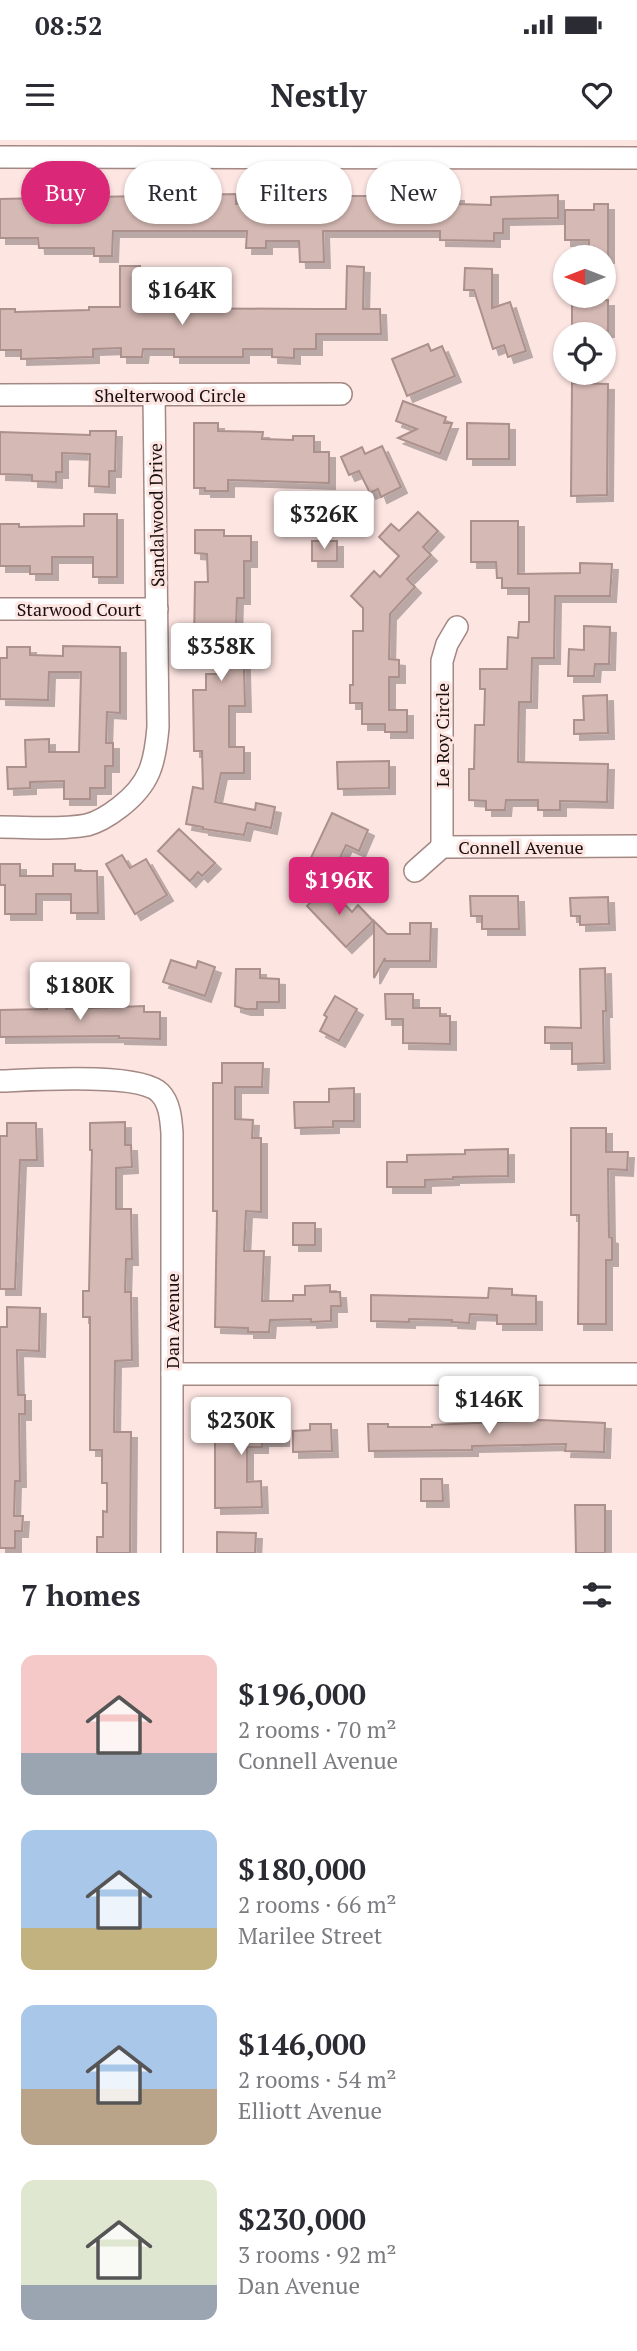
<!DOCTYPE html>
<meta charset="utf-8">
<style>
:root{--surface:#fff;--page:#f7f7f7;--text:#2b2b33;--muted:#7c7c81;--accent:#db2777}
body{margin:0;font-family:"PT Serif",serif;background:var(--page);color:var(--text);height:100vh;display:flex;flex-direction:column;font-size:26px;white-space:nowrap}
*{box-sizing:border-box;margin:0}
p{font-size:23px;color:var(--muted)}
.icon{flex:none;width:38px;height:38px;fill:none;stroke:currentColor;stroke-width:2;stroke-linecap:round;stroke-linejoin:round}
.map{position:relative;height:1413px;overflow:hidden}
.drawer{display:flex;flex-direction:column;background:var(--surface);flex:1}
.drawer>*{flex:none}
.top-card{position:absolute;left:21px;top:21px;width:595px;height:63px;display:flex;gap:14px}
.needle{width:46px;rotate:270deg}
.fabs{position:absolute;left:553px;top:105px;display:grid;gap:14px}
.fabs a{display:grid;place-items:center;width:63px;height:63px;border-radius:50%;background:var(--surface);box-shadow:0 2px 5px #0004;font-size:35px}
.price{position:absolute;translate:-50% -60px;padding:0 16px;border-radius:7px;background:#fff;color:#222;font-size:23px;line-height:46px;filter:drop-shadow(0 2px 4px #0008)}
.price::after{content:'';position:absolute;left:50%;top:42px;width:21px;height:16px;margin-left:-10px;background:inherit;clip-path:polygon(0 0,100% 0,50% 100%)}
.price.on{background:var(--accent);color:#fff}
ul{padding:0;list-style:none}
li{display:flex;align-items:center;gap:21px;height:175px;padding:0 21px}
li span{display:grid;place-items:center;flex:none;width:196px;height:140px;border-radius:14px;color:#555}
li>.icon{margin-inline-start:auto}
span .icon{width:84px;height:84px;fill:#fffc;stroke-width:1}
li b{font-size:30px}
h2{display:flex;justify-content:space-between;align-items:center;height:84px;padding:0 21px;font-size:30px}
.tag{padding:0 24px;border-radius:32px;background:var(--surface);box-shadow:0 2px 5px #0004;font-size:24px;line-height:63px}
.tag.on{background:var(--accent);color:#fff}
.status{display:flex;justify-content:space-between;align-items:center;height:49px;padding:0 35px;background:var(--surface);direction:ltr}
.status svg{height:19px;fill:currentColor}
header{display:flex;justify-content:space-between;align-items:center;height:91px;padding:0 21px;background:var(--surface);font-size:32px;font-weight:700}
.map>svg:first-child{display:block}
.building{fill:#d5b9b4;stroke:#ab908c;stroke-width:2;filter:url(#shadow)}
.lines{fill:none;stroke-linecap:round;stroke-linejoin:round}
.street-casing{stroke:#a38884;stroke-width:24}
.street{stroke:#fff;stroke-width:21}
.labels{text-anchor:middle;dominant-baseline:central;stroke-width:6;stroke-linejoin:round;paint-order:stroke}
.street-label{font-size:18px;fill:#1a100f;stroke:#fde5e2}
</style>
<div class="status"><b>08:52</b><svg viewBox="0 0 49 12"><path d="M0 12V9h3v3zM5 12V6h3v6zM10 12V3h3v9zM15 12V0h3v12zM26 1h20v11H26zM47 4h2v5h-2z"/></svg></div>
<header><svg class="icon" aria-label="menu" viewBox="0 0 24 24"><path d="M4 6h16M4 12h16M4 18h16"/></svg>Nestly<svg class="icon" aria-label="heart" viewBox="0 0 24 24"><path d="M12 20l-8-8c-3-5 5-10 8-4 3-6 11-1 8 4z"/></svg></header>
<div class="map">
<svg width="637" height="1413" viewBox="0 0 637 1413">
<defs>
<filter id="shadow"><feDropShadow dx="6" dy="6" stdDeviation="0" flood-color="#0004"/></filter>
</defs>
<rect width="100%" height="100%" fill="#fde5e2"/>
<g class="building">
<polygon points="236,54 236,64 266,64 266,56 416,56 416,54 458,55 458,64 491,65 491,57 558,55 558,78 503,79 503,93 494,93 494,101 440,100 440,91 323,91 324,122 300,122 299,101 266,101 266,108 246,108 247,91 113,91 112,116 94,116 94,108 39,108 38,98 0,98 0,59"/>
<polygon points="594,64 608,64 608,117 589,117 589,100 565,100 565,70 594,70"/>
<polygon points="120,126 140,126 140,168 316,169 346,169 347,126 364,127 363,169 380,169 381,194 316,194 316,209 294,209 294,218 272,217 272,209 243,209 243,217 174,217 174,209 143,209 142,217 121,217 121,208 93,209 93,217 21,219 21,210 0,210 0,169 15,169 15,172 89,170 89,167 120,167"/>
<polygon points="465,128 492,129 492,168 510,162 526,211 508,217 504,205 493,209 474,150 464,150"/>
<rect x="572" y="160" width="36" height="31"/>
<polygon points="428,204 431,211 442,206 455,236 407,256 392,219"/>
<polygon points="572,243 608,244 607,355 571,356"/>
<polygon points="403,261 446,277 444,283 452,283 440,314 398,298 417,289 396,281"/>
<polygon points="194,283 218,283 218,291 263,292 262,299 293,300 293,296 314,296 314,312 329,312 329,343 228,340 228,351 205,351 205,348 194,348"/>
<polygon points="467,283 509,284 509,319 467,319"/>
<polygon points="90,291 116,291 115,331 109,331 109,347 89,346 90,314 62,313 62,332 56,332 56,342 32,341 32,335 0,334 0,292 90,295"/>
<polygon points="382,306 401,347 381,357 378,349 370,353 359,331 349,335 341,317 362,307 365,314"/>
<polygon points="418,372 438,391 423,407 431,415 407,439 415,447 390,474 389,519 399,520 399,537 389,537 389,570 407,570 407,592 385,592 385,584 362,584 362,563 350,563 350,545 353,545 353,491 363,491 363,468 351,456 374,431 380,437 399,416 379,397 391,384 399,391"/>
<polygon points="84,374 117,374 117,437 93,437 93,417 52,417 52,434 30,434 30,426 0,426 0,384 19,384 19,387 84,386"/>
<polygon points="471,381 518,381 518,434 580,433 580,423 612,424 610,456 555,456 554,518 532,518 531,562 519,562 518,622 608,624 607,662 560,661 560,670 538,670 538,660 506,660 505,670 486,670 486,661 469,660 469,629 474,629 475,585 484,585 485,549 480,549 480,529 507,529 508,497 518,498 519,482 529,482 529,448 502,448 502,438 497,438 496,422 471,422"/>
<polygon points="195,390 224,390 224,396 251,396 251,421 244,421 244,458 237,458 236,490 243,490 245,566 229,566 229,607 244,607 244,633 221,633 215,662 255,670 256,663 275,667 271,688 247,683 244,695 203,689 203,687 186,684 193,647 203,649 202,611 194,611 193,550 206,550 206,534 221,534 221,502 194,501 195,442 208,442 207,414 195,413"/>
<rect x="312" y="401" width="25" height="20"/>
<polygon points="584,486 610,487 609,524 595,524 594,536 568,536 569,509 584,510"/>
<polygon points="63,506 120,507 120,573 107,572 106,603 113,603 113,626 105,626 105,648 90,648 90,659 64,659 64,641 30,642 30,648 8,649 7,627 26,627 25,600 49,599 49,612 79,612 81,532 49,532 48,560 0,559 0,518 7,518 7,507 30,507 30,515 63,516"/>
<polygon points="607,555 608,593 574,594 574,580 584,580 583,556"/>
<polygon points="389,621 389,648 338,649 337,622"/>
<polygon points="332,673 368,690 359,711 346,705 332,735 308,724"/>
<polygon points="179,689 215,723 202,736 198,732 190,741 158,711"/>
<polygon points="122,715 130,728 146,719 167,755 135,774 106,724"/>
<polygon points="0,724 20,724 20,736 53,736 53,724 75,724 75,731 97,731 98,773 71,773 71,754 36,754 36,774 5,774 5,745 0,745"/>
<polygon points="327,746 352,772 358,765 373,781 346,807 307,766"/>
<polygon points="470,756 518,756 519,789 482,789 482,776 471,776"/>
<polygon points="608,757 609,784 580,785 580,776 571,776 570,758"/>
<polygon points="374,781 387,794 410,794 410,783 431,783 430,821 385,821 385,818 374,838"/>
<polygon points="171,820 196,828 198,821 215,827 205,856 163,842"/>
<polygon points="605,828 606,871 603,871 604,923 572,924 572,903 545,903 545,887 581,888 580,829"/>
<polygon points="236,829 260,829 260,838 279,839 279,862 257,862 257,869 245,869 235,866"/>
<polygon points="385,854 413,854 413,868 440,868 440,876 450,876 450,904 403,903 403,879 386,879"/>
<polygon points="335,856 357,869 339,901 320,891 327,877 324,875"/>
<polygon points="47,859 66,859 66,869 144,866 144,872 160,872 160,899 119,898 119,896 0,897 0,870 47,869"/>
<polygon points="222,923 263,923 262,947 235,947 235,979 253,980 252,998 261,998 261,1072 246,1071 244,1111 264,1111 262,1161 293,1161 293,1155 305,1155 305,1146 330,1145 330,1152 340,1152 341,1166 331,1166 331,1181 311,1182 311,1179 270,1180 269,1192 248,1192 248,1188 215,1187 217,1071 213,1071 213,943 222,943"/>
<polygon points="354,948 354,981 333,981 333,987 295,988 294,962 329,962 329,949"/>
<polygon points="125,982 125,1005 131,1005 132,1027 116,1028 116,1069 131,1069 132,1119 126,1119 125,1152 131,1152 132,1220 115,1221 114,1292 131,1292 130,1413 97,1413 97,1397 103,1397 103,1371 107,1372 107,1343 102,1343 102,1310 90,1310 90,1177 83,1177 83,1151 89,1151 92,1010 90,1010 90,983"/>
<polygon points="7,983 36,983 37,1020 20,1020 15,1149 0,1149 0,996 7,996"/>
<polygon points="571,988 606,988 606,1012 628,1012 627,1030 608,1029 609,1097 612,1098 612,1120 606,1120 606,1184 578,1184 579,1075 571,1075"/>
<polygon points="508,1009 508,1036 453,1037 453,1039 425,1040 425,1047 387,1047 387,1022 407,1022 407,1015 465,1014 465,1010"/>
<rect x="293" y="1083" width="22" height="22"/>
<polygon points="489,1148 512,1149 512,1155 536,1156 536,1184 497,1184 497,1175 470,1174 469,1183 452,1182 452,1180 409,1179 409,1182 371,1181 371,1155 488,1158"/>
<polygon points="7,1167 40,1168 39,1211 17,1210 18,1255 25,1255 25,1274 19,1274 20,1341 15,1341 14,1376 23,1376 22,1391 15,1391 15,1408 0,1408 0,1187 7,1187"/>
<polygon points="215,1275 283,1275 283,1300 262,1300 262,1307 247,1307 247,1342 261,1341 262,1367 215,1368"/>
<polygon points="541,1280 605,1283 604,1312 565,1311 566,1304 472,1306 472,1310 369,1311 368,1284 388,1284 388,1287 432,1287 432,1285"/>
<polygon points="310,1284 331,1284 332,1311 293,1312 293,1291 310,1290"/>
<polygon points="421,1339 442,1339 443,1361 421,1361"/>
<polygon points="575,1365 605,1365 605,1413 576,1413"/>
<polygon points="217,1392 256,1393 255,1413 217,1413"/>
</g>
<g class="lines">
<defs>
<g id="street">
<polyline points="0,17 637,18"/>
<polyline points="0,255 341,254"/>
<polyline points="0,469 157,469"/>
<path d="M0 687C28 687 59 690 87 685 99 682 111 674 120 667 150 644 155 623 158 587L154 255"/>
<polyline points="442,707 442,521 447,504 457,487"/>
<polyline points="415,731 442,707 637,706"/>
<path d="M0 941C31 940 140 932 160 953 170 963 171 980 172 993V1413"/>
<polyline points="172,1234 637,1234"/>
</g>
</defs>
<use href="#street" class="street-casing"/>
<use href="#street" class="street"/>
</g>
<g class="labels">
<g class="street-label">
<text x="170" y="255">Shelterwood Circle</text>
<text transform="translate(156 375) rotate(-91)">Sandalwood Drive</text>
<text x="79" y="469">Starwood Court</text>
<text transform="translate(442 595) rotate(-90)">Le Roy Circle</text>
<text x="521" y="707">Connell Avenue</text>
<text transform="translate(172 1181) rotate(-90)">Dan Avenue</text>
</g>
</g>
</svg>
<div class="fabs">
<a><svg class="needle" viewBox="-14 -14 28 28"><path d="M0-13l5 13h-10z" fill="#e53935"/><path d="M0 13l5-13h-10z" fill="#7c7c81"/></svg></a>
<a><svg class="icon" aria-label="locate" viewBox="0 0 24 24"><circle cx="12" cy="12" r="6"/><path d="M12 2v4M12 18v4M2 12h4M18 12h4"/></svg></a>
</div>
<b class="price" style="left:182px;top:187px">$164K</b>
<b class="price" style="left:324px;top:411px">$326K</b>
<b class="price" style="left:221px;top:543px">$358K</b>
<b class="price on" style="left:339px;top:777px">$196K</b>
<b class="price" style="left:80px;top:882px">$180K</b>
<b class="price" style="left:489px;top:1296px">$146K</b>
<b class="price" style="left:241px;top:1317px">$230K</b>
<div class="top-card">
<a class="tag on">Buy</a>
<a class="tag">Rent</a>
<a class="tag">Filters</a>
<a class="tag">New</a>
</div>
</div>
<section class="drawer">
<h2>7 homes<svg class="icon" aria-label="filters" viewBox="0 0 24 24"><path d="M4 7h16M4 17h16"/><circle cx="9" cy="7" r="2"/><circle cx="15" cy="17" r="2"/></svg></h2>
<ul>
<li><span style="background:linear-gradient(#f6c9c9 70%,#9aa5b1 0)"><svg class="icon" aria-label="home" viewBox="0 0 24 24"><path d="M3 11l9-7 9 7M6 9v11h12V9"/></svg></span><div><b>$196,000</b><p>2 rooms · 70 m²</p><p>Connell Avenue</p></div></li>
<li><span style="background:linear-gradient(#a9c7e8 70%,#c2b280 0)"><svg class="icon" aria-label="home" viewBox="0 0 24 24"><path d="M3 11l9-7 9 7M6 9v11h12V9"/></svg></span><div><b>$180,000</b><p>2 rooms · 66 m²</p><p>Marilee Street</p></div></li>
<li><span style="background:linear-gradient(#a9c7e8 60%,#b9a48a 0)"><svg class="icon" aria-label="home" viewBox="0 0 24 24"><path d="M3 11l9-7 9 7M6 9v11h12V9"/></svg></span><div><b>$146,000</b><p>2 rooms · 54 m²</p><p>Elliott Avenue</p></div></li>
<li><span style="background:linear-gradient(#dfe7d0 75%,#9aa5b1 0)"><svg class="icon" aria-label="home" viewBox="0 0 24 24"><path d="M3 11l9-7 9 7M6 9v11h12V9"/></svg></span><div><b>$230,000</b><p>3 rooms · 92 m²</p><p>Dan Avenue</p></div></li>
</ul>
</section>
